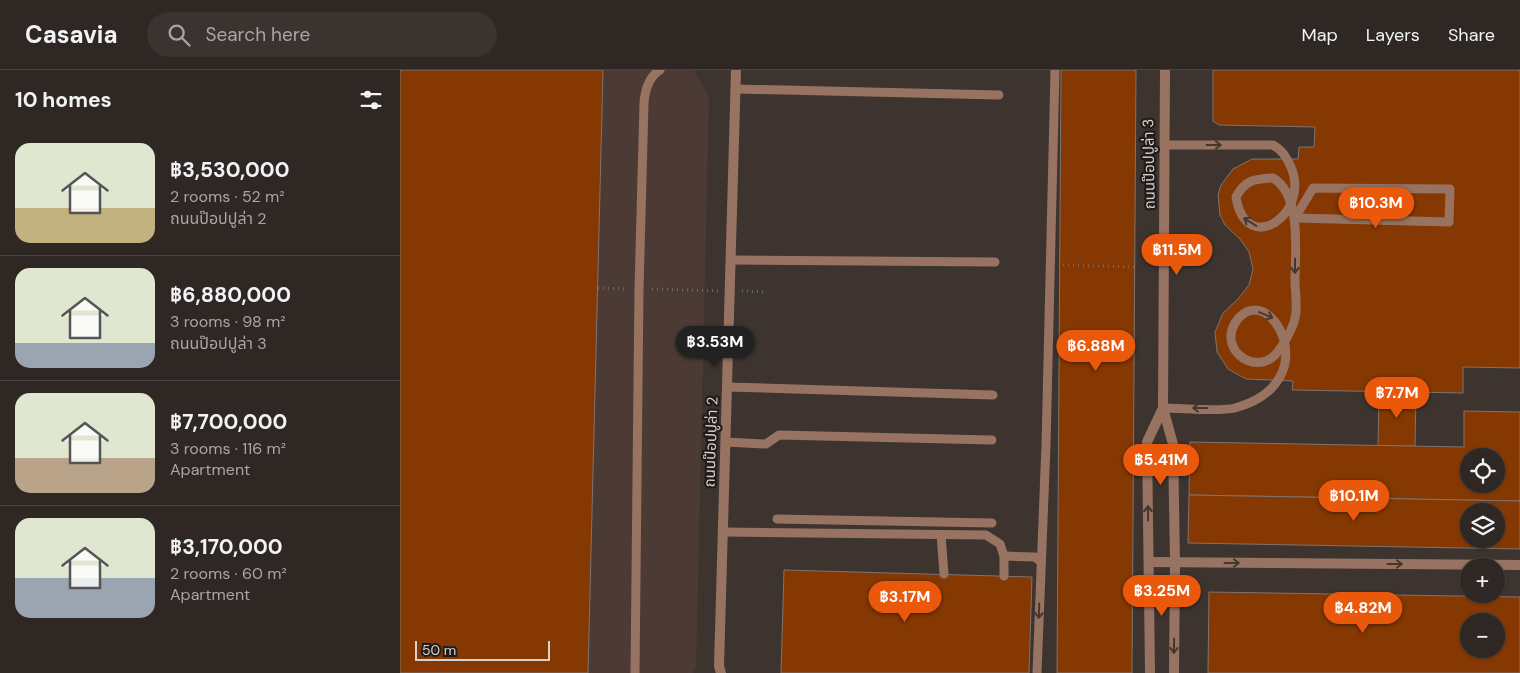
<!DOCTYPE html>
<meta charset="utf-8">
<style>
:root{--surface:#2e2723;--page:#3a3330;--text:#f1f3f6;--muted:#a7a5a6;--line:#494441;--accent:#ea580c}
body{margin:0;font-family:"DM Sans","Noto Sans Thai",sans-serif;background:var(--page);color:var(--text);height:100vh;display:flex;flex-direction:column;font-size:19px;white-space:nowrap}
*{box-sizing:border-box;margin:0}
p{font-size:16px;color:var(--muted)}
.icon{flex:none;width:28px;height:28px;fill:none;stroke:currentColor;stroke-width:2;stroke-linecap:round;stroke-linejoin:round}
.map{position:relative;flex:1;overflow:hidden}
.sheet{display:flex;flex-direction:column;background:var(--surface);width:400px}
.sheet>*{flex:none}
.fabs{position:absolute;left:1060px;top:378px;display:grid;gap:10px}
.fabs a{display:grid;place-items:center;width:45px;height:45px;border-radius:50%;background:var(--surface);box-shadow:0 1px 4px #0004,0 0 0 1px var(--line);font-size:25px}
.scale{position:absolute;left:15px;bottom:12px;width:135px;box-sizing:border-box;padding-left:5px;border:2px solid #d8d2cf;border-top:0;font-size:14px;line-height:18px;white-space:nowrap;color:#d8d2cf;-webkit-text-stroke:4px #211c1a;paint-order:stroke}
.price{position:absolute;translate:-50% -42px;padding:0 11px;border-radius:18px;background:var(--accent);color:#fff;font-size:16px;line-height:32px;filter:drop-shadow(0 1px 2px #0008)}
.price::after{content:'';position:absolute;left:50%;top:30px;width:15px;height:11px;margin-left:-8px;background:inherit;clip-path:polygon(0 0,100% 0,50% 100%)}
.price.active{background:#222;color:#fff}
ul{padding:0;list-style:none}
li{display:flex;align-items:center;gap:15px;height:125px;padding:0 15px}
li+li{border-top:1px solid var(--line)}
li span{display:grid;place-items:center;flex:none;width:140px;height:100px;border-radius:15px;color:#555}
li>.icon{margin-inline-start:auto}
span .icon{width:60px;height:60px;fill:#fffc;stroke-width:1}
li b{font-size:21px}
h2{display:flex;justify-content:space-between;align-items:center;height:60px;padding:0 15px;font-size:21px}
header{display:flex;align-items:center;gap:30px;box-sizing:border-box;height:70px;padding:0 25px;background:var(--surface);border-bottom:1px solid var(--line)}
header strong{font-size:24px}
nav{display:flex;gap:28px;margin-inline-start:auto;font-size:18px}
.search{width:350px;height:45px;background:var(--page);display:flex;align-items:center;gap:12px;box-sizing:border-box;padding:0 18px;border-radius:28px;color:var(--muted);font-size:19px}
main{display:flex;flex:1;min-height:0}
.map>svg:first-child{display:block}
.built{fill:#4b3b34}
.building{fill:#863802;stroke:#7f746e;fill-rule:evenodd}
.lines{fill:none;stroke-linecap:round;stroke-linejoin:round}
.path{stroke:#706864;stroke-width:3;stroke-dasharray:1 4;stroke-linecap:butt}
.lane{stroke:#987361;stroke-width:9}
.street{stroke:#987361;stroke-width:10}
.oneway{stroke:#45362f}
.labels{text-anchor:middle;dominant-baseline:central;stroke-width:4.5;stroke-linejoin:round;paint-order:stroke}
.street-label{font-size:15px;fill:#d8d2cf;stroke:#211c1a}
</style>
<header>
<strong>Casavia</strong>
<div class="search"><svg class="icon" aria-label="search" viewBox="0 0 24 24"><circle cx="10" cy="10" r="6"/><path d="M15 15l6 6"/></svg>Search here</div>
<nav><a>Map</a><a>Layers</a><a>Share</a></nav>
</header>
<main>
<section class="sheet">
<h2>10 homes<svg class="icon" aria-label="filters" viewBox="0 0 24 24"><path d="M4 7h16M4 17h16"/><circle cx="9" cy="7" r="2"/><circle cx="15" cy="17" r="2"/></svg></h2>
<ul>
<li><span style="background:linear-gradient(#dfe7d0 65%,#c2b280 0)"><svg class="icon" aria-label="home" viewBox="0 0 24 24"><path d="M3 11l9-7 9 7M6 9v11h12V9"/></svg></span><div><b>฿3,530,000</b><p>2 rooms · 52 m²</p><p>ถนนป๊อปปูล่า 2</p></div></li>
<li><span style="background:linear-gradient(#dfe7d0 75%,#9aa5b1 0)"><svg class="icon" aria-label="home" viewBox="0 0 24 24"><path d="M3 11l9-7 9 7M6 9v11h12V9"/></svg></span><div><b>฿6,880,000</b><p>3 rooms · 98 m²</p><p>ถนนป๊อปปูล่า 3</p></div></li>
<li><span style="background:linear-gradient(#dfe7d0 65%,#b9a48a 0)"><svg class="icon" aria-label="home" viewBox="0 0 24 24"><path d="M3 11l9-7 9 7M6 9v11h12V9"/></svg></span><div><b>฿7,700,000</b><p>3 rooms · 116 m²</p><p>Apartment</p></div></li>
<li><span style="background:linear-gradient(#dfe7d0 60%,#9aa5b1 0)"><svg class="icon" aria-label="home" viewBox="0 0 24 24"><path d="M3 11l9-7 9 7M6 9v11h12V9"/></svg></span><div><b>฿3,170,000</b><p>2 rooms · 60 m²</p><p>Apartment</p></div></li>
</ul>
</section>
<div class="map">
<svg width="1120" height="603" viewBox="0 0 1120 603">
<rect width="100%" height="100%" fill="#3d342f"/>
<polygon class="built" points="0,0 294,0 309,28 296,597 293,603 0,603"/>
<g class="building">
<polygon points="0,0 203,0 188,603 0,603"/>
<polygon points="661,0 736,0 732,603 657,603"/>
<polygon points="813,0 1120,0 1120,298 1063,297 1063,323 892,320 893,311 846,309 828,299 817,282 815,262 823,243 838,229 849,215 853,199 849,182 840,169 825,155 820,145 818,125 821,115 833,99 852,89 898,89 899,77 914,77 915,57 819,55 813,51"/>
<polygon points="979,322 1016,322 1015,376 978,376"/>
<path d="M1064 341 1120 342V431L789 425 790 372 1064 377ZM1069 386H1096V414H1069Z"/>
<path d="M789 425 1120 431V479L788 473ZM1069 441H1096V469H1069Z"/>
<polygon points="384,500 632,507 629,603 381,603"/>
<path d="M809 522 1120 527V603H808ZM1069 551H1096V579H1069Z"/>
</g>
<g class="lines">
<g class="path">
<polyline points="663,195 735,197"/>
<polyline points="198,218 228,219"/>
<polyline points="252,219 318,221"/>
<polyline points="342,221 366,222"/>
</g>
<g class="lane">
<polyline points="336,19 599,25"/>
<polygon points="913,118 1050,119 1049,152 895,148"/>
<polyline points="331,190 595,192"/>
<polyline points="327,317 593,325"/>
<path d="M763 338C781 338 819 342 835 338 931 312 867 203 835 253 819 279 854 306 875 285 882 277 893 259 895 248 898 237 895 222 895 211 895 181 902 125 873 108 854 109 845 110 836 127 846 189 913 143 890 95 885 85 882 80 873 75H766"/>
<polyline points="326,372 366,374 379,365 592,370"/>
<polyline points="377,449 592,453"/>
<polyline points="323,462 586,465 600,474 604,486 604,506"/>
<polyline points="541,465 544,504"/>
<polyline points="604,486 635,487 641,492"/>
<path d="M235 603 239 219 244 33C245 19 249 7 260 0"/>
<polyline points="637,603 646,375 655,0"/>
</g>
<g class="street">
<polyline points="765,0 763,338 773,374 775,492 774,603"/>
<polyline points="749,492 1120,495"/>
<polyline points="321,603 319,596 336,0"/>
<polyline points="750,603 747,372 763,338"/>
</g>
</g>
<defs><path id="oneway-shaft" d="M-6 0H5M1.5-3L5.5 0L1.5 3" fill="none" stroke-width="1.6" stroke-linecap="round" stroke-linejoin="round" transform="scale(1.25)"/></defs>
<g class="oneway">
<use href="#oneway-shaft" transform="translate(814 75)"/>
<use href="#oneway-shaft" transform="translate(850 152) rotate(-148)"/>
<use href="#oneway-shaft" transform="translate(895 196) rotate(90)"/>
<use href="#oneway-shaft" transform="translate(866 245) rotate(23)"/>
<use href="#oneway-shaft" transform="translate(800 338) rotate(-180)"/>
<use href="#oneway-shaft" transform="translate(748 443) rotate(-91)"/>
<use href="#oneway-shaft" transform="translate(832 493)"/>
<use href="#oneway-shaft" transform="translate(995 494)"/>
<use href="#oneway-shaft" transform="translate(639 541) rotate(92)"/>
<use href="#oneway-shaft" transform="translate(774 576) rotate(91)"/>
</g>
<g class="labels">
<g class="street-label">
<text transform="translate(749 94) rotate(-91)">ถนนป๊อปปูล่า 3</text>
<text transform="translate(311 372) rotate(-88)">ถนนป๊อปปูล่า 2</text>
</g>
</g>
</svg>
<div class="fabs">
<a><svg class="icon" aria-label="locate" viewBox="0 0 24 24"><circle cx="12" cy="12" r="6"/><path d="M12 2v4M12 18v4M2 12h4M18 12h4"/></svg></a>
<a><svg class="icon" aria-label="layers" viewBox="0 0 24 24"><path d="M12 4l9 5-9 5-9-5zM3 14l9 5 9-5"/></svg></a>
<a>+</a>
<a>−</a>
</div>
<div class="scale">50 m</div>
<b class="price" style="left:976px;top:159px">฿10.3M</b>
<b class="price" style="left:777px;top:206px">฿11.5M</b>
<b class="price active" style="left:315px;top:298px">฿3.53M</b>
<b class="price" style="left:696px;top:302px">฿6.88M</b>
<b class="price" style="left:997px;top:349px">฿7.7M</b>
<b class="price" style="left:761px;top:416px">฿5.41M</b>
<b class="price" style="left:954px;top:452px">฿10.1M</b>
<b class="price" style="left:762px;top:547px">฿3.25M</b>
<b class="price" style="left:505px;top:553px">฿3.17M</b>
<b class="price" style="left:963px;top:564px">฿4.82M</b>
</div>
</main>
